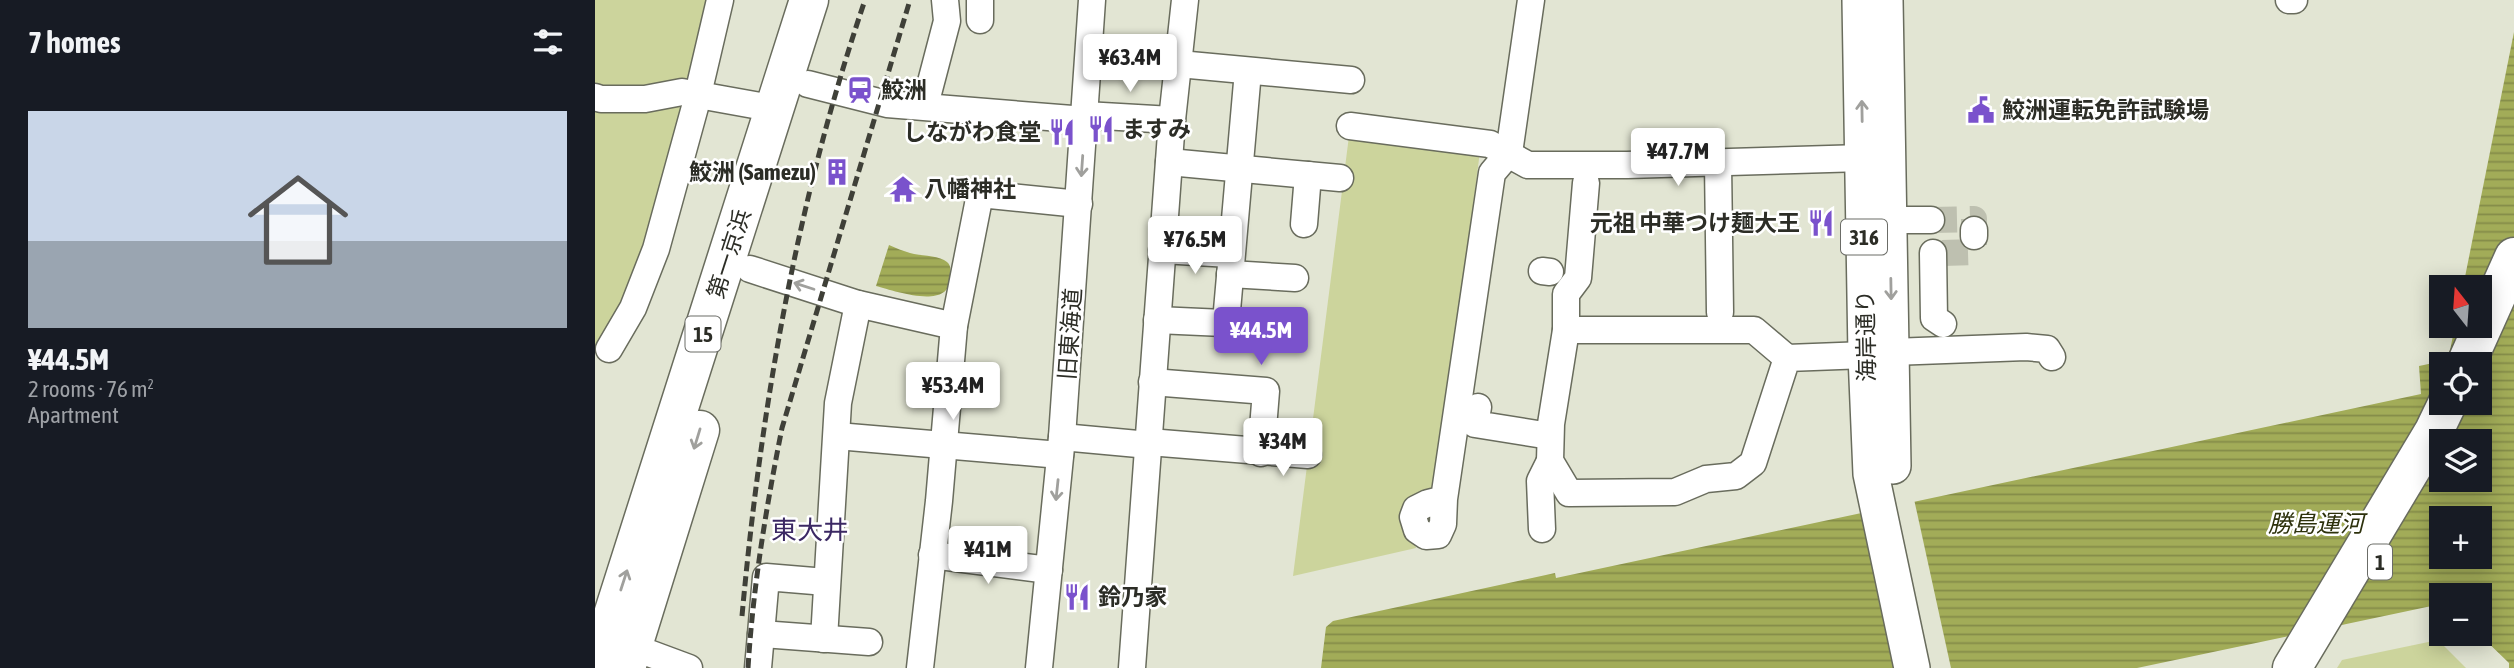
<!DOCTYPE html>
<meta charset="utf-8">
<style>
:root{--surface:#171b24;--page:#242831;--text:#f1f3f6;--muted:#9ea1a6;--accent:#7a52cc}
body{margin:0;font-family:"Asap Condensed","Noto Sans JP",sans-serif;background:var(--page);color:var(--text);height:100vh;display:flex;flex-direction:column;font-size:26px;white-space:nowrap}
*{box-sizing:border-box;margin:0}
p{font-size:23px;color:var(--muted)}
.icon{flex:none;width:38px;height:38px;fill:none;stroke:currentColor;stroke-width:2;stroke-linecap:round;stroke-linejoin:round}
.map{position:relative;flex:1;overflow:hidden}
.sheet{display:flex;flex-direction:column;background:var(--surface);width:595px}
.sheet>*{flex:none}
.needle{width:46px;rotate:343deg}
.fabs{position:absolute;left:1834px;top:275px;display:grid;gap:14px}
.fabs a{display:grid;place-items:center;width:63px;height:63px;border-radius:0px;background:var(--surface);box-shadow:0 4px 18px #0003;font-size:35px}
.price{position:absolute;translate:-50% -60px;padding:0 16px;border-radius:7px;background:#fff;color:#222;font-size:23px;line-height:46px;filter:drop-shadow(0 2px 4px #0008)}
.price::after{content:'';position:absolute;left:50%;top:42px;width:21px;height:16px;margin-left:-10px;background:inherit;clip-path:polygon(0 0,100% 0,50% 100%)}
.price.on{background:var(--accent);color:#fff}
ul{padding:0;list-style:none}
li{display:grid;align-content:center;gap:14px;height:371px;padding:0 28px}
li span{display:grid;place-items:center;height:217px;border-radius:0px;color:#555}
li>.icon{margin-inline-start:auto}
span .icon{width:126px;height:126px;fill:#fffc;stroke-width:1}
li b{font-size:30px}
h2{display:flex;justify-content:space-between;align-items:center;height:84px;padding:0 28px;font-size:30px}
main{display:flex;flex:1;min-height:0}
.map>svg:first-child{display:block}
.park{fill:#ccd49c}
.water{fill:url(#water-rules);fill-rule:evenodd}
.pier{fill:#e2e5d3}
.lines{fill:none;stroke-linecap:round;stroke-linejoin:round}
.minor-tunnel{stroke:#bec0b0;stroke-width:26;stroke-dasharray:26 13;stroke-linecap:butt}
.minor-casing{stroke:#696c5d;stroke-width:29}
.major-casing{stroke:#696c5d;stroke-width:38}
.highway-casing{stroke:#696c5d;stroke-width:41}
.minor{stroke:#fff;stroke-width:26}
.major{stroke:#fff;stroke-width:35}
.highway{stroke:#fff;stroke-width:38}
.rail{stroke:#3f4038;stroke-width:5;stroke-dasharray:10 5;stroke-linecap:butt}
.oneway{stroke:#a0a09d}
.labels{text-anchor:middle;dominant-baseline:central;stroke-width:5;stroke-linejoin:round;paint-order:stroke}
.shield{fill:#fff;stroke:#6b6c67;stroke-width:2}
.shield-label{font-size:21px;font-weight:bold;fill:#2c2d26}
.poi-label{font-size:23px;font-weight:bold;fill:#2c2d26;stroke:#fff;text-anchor:start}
.street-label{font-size:23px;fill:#2c2d26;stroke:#fff}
.water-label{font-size:24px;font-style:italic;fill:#2d310c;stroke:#fff}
.quarter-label{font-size:26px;fill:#3b2863;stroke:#fff}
</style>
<main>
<section class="sheet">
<h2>7 homes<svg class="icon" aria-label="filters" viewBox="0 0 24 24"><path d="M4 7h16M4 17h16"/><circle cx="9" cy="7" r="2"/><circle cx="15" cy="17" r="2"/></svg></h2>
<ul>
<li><span style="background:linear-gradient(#c9d6e8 60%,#9aa5b1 0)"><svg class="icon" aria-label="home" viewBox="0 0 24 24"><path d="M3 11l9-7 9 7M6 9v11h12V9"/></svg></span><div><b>¥44.5M</b><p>2 rooms · 76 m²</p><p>Apartment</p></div></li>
</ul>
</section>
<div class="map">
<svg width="1919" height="668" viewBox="0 0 1919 668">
<defs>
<pattern id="water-rules" width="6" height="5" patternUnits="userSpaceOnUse" patternTransform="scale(1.75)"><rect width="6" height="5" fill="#a2ac58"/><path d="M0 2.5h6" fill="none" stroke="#848c49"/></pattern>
</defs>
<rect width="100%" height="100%" fill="#e2e5d3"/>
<g class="park">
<polygon points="0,0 111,0 88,115 56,248 8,350 0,347"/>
<polygon points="754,136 885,151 842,494 814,523 821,548 698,576"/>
<polygon points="1843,640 1871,668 1742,668 1747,660"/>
</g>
<g class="water">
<path d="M1919 32V668H1914V663L1884 634 1885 595H1846V604L1542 668H726L731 627 738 621 960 573 961 578 1826 394 1824 366 1853 360 1860 326H1885V287H1868ZM1846 364H1885V402H1846ZM1846 441H1885V480H1846ZM1846 518H1885V556H1846Z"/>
<path d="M294 245C301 248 308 251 315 253 325 256 344 255 352 262 357 266 355 272 355 277 356 311 300 291 281 286Z"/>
</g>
<polygon class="pier" points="1319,499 1356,668 1301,668 1267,510"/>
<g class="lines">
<g class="minor-tunnel">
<polyline points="1336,220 1379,219 1379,230"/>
<polyline points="1347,253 1379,252 1379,236"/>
</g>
<defs>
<g id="minor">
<polyline points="1694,0 1699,0"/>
<polyline points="385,20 385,0"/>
<polyline points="584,64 756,80"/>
<polyline points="213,84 292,104 490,120"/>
<polyline points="103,94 125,0"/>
<polyline points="0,97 6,99 50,99 87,92 181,109"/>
<polyline points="330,105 352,21 350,0"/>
<polyline points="490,115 577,120"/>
<polyline points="755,126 895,144 933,165 1032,165 1268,158"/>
<polyline points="574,162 745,178"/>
<polyline points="1123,163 1125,312"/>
<polyline points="1295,220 1336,220"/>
<polyline points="709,224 713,175"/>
<polyline points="1379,230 1379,236"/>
<polyline points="567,250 635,254"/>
<polyline points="1338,253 1339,318 1348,324"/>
<polyline points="155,269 263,304"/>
<polyline points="947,271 955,272"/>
<polyline points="635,274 700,278"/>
<polyline points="562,320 673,325"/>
<polyline points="631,322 653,71"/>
<polyline points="971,330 971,294 983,278 991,183"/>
<polyline points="14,349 38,308 61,249 103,96"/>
<polyline points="1297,352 1431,347 1452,349 1457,357"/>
<polyline points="1192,358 1158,463 1141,476 1111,479 1080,492 974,493 955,461 956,424 971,330 1159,330 1192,358 1271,355"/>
<polyline points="557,382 671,391 666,453"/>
<polyline points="883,407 880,424 955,436"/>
<polyline points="242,436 465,455"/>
<polyline points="467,437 554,445"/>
<polyline points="554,442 713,455"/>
<polyline points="849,499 833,503 821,509 818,517 822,530 831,536 843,535 848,524 849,499 897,173 914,153 936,0"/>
<polyline points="947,529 945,481 955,461"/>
<polyline points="337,555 454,570"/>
<polyline points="166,634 274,642"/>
<polyline points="229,639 243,403 263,304 359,326"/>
<polyline points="24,642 94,668"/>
<polyline points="163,668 171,577 231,582"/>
<polyline points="325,668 344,501 359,326 385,194 484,204"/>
<polyline points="444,668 467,437 497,0"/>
<polyline points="537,668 577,120 590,0"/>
</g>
<g id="major">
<polyline points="1265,0 1271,355 1276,474 1317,668"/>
<polyline points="1290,0 1298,466"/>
</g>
<g id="highway">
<polyline points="1871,364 1919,257"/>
<polyline points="1,668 214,0"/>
<polyline points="31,668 105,430"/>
<polyline points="1697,668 1839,431 1853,402"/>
</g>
</defs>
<use href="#minor" class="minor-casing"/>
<use href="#major" class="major-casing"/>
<use href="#highway" class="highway-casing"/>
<use href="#minor" class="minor"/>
<use href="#major" class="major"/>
<use href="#highway" class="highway"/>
<g class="rail">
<path d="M147 616C166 407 202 200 270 0"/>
<path d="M153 668C158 587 171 508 187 428L315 0"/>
</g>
</g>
<defs><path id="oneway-shaft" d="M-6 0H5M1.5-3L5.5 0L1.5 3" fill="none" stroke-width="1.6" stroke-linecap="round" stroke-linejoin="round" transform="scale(1.75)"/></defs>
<g class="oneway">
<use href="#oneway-shaft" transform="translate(1267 111) rotate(-91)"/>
<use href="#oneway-shaft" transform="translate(487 166) rotate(94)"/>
<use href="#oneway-shaft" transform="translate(209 286) rotate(-162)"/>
<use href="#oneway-shaft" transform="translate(1296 289) rotate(89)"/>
<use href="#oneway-shaft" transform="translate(102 439) rotate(107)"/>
<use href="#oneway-shaft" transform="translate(462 490) rotate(96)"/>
<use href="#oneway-shaft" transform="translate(29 580) rotate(-72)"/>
</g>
<defs>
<symbol id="station-bare" viewBox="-9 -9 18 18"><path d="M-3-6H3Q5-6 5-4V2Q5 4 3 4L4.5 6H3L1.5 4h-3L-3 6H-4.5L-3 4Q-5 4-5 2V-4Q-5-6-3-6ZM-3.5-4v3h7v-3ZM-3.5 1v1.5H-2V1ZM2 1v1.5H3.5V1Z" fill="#7a52cc" stroke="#fff" stroke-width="2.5" paint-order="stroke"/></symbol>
<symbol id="civic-bare" viewBox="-9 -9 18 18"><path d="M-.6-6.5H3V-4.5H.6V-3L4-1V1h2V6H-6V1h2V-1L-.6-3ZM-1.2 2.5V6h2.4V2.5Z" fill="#7a52cc" stroke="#fff" stroke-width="2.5" paint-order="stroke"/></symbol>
<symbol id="restaurant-bare" viewBox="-9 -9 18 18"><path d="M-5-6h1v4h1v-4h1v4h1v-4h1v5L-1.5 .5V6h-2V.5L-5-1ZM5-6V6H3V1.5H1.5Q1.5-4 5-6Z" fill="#7a52cc" stroke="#fff" stroke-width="2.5" paint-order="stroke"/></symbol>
<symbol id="building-bare" viewBox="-9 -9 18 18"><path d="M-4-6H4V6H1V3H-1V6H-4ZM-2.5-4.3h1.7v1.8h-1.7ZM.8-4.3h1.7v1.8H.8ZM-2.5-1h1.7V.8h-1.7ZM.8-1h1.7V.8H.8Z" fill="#7a52cc" stroke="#fff" stroke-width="2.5" paint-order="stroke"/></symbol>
<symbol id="temple-bare" viewBox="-9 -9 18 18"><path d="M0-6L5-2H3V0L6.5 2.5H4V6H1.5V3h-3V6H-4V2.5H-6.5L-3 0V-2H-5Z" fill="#7a52cc" stroke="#fff" stroke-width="2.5" paint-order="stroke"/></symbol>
</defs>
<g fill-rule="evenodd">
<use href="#station-bare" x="246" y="71" width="38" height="38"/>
<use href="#civic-bare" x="1367" y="91" width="38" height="38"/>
<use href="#restaurant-bare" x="487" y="110" width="38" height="38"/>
<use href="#restaurant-bare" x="448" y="113" width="38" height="38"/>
<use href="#building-bare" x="223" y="153" width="38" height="38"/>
<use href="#temple-bare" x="289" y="170" width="38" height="38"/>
<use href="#restaurant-bare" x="1207" y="204" width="38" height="38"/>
<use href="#restaurant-bare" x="463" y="578" width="38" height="38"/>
</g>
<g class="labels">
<g class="shield">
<rect x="1246" y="219.5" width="46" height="35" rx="5"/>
<rect x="90.5" y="316.5" width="35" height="35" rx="5"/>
<rect x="1773" y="544.5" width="24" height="35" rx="5"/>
</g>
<g class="shield-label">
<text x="1269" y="237">316</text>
<text x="108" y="334">15</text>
<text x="1785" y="562">1</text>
</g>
<g class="poi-label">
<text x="286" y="90">鮫洲</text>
<text x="1407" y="110">鮫洲運転免許試験場</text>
<text x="527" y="129">ますみ</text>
<text x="446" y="132" text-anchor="end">しながわ食堂</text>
<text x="221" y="172" text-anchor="end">鮫洲 (Samezu)</text>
<text x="329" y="189">八幡神社</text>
<text x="1205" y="223" text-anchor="end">元祖 中華つけ麺大王</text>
<text x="503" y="597">鈴乃家</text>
</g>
<g class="street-label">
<text transform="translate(134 254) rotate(-72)">第一京浜</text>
<text transform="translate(475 334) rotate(-86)">旧東海道</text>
<text transform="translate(1271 336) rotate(-91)">海岸通り</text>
</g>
<g class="water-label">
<text x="1721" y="523">勝島運河</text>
</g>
<g class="quarter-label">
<text x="215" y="530">東大井</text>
</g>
</g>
</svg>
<div class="fabs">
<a><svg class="needle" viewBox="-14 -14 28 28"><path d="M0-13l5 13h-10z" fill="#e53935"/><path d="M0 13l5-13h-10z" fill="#9ea1a6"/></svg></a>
<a><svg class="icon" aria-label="locate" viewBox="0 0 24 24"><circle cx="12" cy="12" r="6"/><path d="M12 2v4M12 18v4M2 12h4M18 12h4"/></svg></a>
<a><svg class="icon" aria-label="layers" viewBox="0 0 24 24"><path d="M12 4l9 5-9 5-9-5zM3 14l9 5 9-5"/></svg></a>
<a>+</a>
<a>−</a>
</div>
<b class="price" style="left:535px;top:94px">¥63.4M</b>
<b class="price" style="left:1083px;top:188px">¥47.7M</b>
<b class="price" style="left:600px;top:276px">¥76.5M</b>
<b class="price on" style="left:666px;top:367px">¥44.5M</b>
<b class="price" style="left:358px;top:422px">¥53.4M</b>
<b class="price" style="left:688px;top:478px">¥34M</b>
<b class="price" style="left:393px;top:586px">¥41M</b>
</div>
</main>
